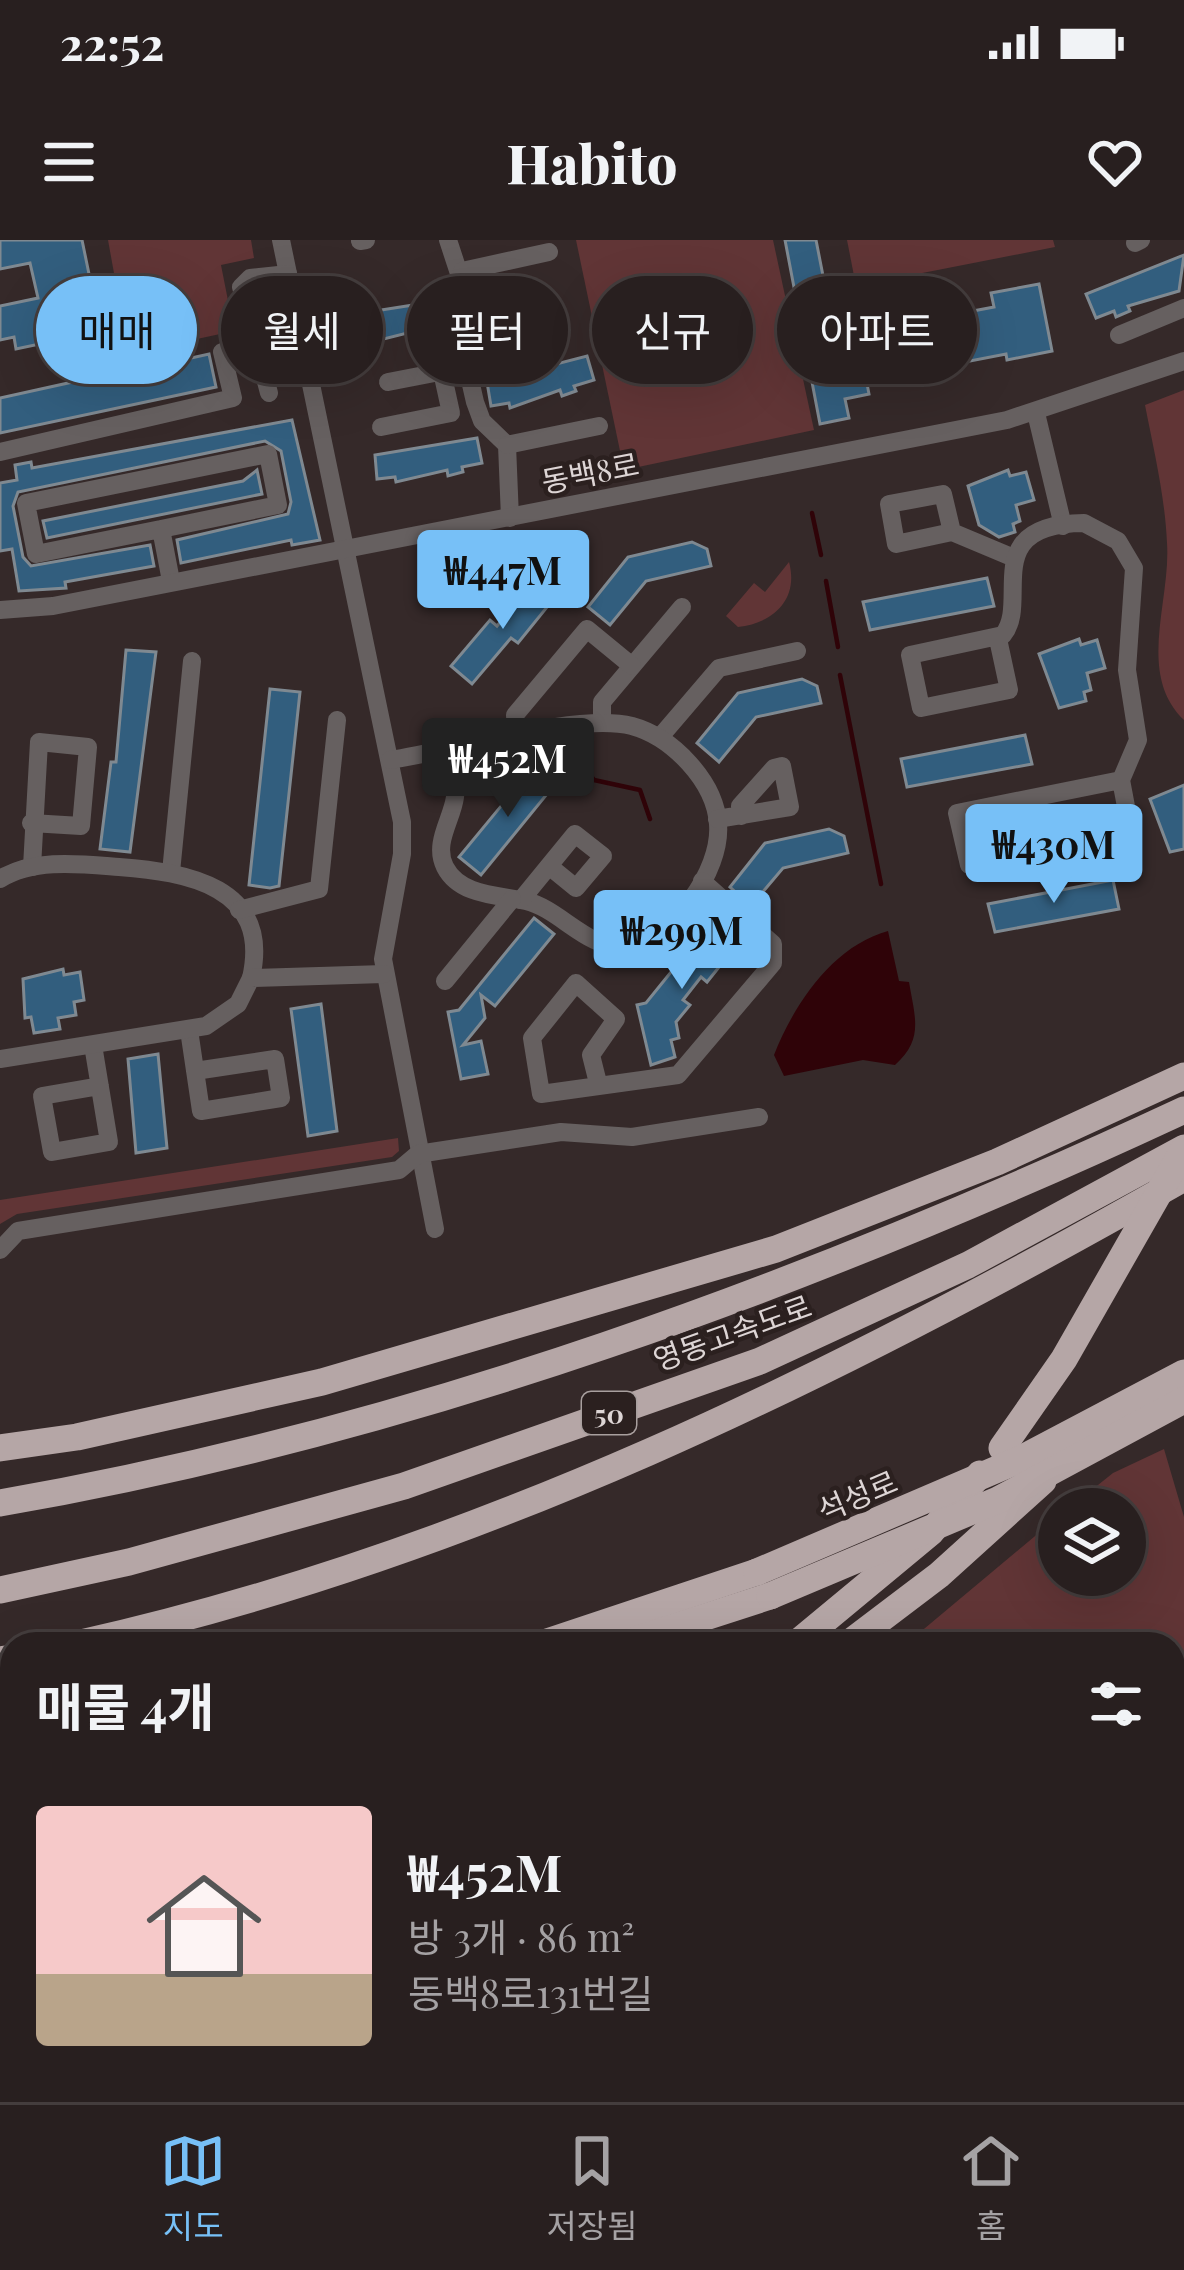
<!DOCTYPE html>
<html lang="ko">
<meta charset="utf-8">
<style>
:root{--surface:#281f1f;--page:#302728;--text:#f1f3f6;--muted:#a5a2a4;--line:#443d3d;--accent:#77c0f7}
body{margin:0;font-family:"Playfair Display","Noto Sans KR",serif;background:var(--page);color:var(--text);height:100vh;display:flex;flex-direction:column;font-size:45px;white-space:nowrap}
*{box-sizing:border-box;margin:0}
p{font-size:39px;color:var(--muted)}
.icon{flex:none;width:66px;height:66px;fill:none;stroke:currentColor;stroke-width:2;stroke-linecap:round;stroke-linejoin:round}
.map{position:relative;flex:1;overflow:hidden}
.drawer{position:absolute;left:0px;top:1392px;width:1185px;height:471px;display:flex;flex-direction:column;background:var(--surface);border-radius:36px 36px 0 0;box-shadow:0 12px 48px #0002,0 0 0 3px var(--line)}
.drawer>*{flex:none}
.top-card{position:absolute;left:36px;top:36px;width:1113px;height:108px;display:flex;gap:24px}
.fabs{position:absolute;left:1038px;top:1248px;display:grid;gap:24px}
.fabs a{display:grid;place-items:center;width:108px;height:108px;border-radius:50%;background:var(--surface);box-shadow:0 12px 48px #0002,0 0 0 3px var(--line);font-size:60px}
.price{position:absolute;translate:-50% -102px;padding:0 27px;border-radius:12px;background:var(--accent);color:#111;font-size:39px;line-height:78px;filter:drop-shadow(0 3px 6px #0008)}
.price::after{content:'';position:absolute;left:50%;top:72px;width:36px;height:27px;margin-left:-18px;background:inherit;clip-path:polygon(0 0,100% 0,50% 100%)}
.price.selected{background:#222;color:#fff}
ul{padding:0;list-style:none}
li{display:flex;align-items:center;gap:36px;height:300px;padding:0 36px}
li+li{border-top:3px solid var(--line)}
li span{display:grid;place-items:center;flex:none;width:336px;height:240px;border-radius:12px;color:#555}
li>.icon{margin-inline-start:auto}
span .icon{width:144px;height:144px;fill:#fffc;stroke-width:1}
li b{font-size:51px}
h2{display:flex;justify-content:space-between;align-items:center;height:144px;padding:0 36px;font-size:51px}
.tag{padding:0 42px;border-radius:54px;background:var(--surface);box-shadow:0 12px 48px #0002,0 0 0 3px var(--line);font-size:42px;line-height:108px}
.tag.selected{background:var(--accent);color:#111}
.status{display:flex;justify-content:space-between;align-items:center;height:84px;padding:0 60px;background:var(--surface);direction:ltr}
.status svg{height:33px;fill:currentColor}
header{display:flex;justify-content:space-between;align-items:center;height:156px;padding:0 36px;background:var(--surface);font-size:54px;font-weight:800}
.menu{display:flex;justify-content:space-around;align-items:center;height:168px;border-top:3px solid var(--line);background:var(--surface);font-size:33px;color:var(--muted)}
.menu a{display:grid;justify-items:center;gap:6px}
.menu .selected{color:var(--accent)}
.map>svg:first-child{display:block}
.green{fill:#613536}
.water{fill:#2f0308}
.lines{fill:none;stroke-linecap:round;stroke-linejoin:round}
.stream{stroke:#2f0308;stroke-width:4.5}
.building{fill:#325e7e;stroke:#7f8991;stroke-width:3}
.minor{stroke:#666060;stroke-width:18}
.highway{stroke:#b5a6a6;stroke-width:27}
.highway-bridge{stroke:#b5a6a6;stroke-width:27}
.labels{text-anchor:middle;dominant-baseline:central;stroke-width:9;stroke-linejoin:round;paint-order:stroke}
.shield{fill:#2b201f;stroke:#a89f9e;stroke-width:3}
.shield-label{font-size:27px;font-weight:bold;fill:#ddd5d5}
.street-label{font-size:30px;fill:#ddd5d5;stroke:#2b201f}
</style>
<div class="status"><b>22:52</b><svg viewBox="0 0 49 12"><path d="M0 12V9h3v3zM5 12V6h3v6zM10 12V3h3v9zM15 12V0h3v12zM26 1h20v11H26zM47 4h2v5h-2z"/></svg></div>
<header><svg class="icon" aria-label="menu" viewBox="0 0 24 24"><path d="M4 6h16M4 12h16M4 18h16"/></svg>Habito<svg class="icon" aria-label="heart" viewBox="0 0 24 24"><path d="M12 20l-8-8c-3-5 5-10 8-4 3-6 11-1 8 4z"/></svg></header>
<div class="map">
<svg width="1184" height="1862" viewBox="0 0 1184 1862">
<rect width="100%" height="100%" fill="#352929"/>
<g class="green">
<polygon points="108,0 251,0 254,18 221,25 234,91 146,110 125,94"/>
<polygon points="576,0 773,0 814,190 624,230"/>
<polygon points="847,0 1053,0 1055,7 856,46"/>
<path d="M1184 150V480C1136 434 1171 361 1167 303 1165 257 1154 211 1145 165Z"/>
<path d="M789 322C799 359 774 383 738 387L726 376 754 343 765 352Z"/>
<polygon points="398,898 399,911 392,917 17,974 0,984 0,960"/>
<polygon points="1164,1209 1184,1277 1184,1862 1109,1862 1105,1851 1173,1851 1173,1404 906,1404 1059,1276 1059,1335 1125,1335 1125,1269 1068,1269 1113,1233"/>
<polygon points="12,1787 12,1851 723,1851 730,1862 0,1862 0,1792"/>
</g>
<path class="water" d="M888 691 899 741 909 742C915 778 924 799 895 825L863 820 784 836 774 815C794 764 833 706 888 691Z"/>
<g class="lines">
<g class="stream">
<polyline points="812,273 821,315"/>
<polyline points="826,341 838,407"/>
<polyline points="840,435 881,644"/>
<polyline points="506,521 536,512 575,516 594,540 640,550 650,579"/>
</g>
</g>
<g class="building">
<polygon points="0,0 82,0 110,136 209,114 216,147 0,193 0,158 77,141 68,98 16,109 14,97 0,100 0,66 38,58 30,23 0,29"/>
<polygon points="785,0 816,0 835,97 994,67 991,53 1039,44 1052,111 1007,120 1006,114 913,132 909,114 863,123 869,154 845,159 849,178 820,184"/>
<polygon points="1184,15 1179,51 1128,66 1130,71 1116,77 1114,71 1096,78 1086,54"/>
<polygon points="445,60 450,84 430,88 431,94 417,97 415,91 364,104 363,99 345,101 343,76"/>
<polygon points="587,116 594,140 574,146 576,151 562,156 560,150 510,168 509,163 491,166 487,142"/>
<polygon points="292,180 320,300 292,305 291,300 181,323 177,300 288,274 291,262 281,211 265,201 18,252 13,266 23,317 31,326 150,305 154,326 65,342 66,348 19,351 12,309 0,311 0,243 17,240 15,225 31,222 32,228"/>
<polygon points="477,198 482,223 462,227 463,232 448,236 447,230 396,242 395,237 377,239 375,215"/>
<polygon points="257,230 262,254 47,298 43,281 243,241"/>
<polygon points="1008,230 1010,236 1026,232 1034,260 1016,265 1020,281 1013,284 1015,292 999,297 979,285 968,246"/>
<polygon points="692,302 707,309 711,326 646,341 610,385 588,367 628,317"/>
<polygon points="987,338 994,366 870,390 863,362"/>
<polygon points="536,339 556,356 518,403 511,398 472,444 451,426 490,380 497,386"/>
<polygon points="1079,399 1081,405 1097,400 1105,428 1087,433 1091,450 1084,452 1086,461 1059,468 1039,414"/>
<polygon points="126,410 156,412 130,612 100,609 111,522 116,522"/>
<polygon points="802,439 817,446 821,463 756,477 719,522 697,503 738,453"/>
<polygon points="270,449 300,452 279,646 270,648 249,645"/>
<polygon points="1025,495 1032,524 907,547 901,519"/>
<polygon points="535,525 556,543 481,635 459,617"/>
<polygon points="1184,545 1184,609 1170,612 1150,559"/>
<polygon points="829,589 844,596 848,613 783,628 751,666 730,647 765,603"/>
<polygon points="1113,640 1119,669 995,692 988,664"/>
<polygon points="534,678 554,694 495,766 481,755 485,778 463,805 481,801 488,834 461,839 448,772 459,770"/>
<polygon points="724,679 744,696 707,742 701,737 683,760 690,765 676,782 679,798 671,800 675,817 651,825 637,765 646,763 680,721 686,726"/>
<polygon points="63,729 64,735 80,732 84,760 74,762 76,775 58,778 60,789 34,793 31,777 25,778 23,739"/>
<polygon points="321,764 337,891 308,896 291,769"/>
<polygon points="158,814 167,908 136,913 128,819"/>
</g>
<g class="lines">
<g class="minor">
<polyline points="281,0 402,582 402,614 383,719 435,989"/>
<polyline points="448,0 470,67 467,127 475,162 482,181 507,205 510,278"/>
<polyline points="360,1 366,0"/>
<polyline points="1135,3 1141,0"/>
<polyline points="462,31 549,12"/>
<polyline points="1119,95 1184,68"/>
<polyline points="388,142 450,130"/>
<polyline points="269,153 241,47 250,38 288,34"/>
<polyline points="1036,173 1063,286"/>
<polyline points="381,187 451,173 442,132"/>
<polyline points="507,205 599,186"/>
<polyline points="0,212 233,158 222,112 259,104"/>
<polyline points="161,289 36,314 26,263 268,214 278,265 161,289 171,341"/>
<polyline points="952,292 896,304 889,264 943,254 952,292 1014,318"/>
<polyline points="0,370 53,366 1007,180 1184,121"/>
<path d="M998 399 1009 450 921 468 910 415 1003 395C1031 362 977 284 1084 283L1118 301 1134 328 1127 430 1138 500 1121 540 957 573 969 625 1131 593 1121 540"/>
<polyline points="602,483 602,462 682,367"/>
<polyline points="516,497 515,475 587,389 632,426"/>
<polyline points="660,497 719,428 797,411"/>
<path d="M390 520C453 511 576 472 632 486 672 497 715 541 718 584 722 631 672 700 624 706 588 710 560 669 526 661 498 655 460 656 445 627 433 603 452 580 455 557 457 542 455 526 455 511"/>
<polyline points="717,579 790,567 782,526 774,528 740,566 741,576"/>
<polyline points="31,583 81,586 88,507 39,502 32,627"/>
<polyline points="171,632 192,421"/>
<path d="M0 639C34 618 81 624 119 627 186 632 272 646 251 738"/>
<polyline points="521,660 575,594 603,616 576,648 549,626"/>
<polyline points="239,670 319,649 337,480"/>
<polyline points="445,741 512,659"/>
<polyline points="189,790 201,871 281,858 275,819 195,831"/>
<polyline points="93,805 109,902 52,912 42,856 100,846"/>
<polyline points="0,819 206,786 238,764 251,738 384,734"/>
<polyline points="598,843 591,815 616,779 576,743 532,798 541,854 678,835 773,723 773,704 702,641"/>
<polyline points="0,1010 18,991 399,930 418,914 561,892 632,897 759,877"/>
</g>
<g class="highway">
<polyline points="0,1208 77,1197 322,1142 776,1009 997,922 1184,836"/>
<path d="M0 1263C413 1191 806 1046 1184 870"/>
<polyline points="0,1350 129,1322 404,1246 760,1121 968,1025 1184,908"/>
<path d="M77 1404C472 1316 835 1137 1184 938"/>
<polyline points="541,1404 757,1332"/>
<polyline points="622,1404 770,1356"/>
<polyline points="796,1404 931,1292 980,1234"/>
<polyline points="848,1404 939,1335 1043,1241"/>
<polyline points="0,1420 12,1418"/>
<polyline points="0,1582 12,1578"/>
<polyline points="0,1607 12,1603"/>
<polyline points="0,1769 12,1764"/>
</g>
<g class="highway-bridge">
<polyline points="1002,1208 1064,1119 1184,909"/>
<polyline points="757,1332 1021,1219 1184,1133"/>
<polyline points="770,1356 998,1260 1184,1160"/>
</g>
</g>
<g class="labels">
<rect class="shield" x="582" y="1152" width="54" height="42" rx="9"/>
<g class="shield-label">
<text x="609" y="1173">50</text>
</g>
<g class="street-label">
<text transform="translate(590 232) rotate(-11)">동백8로</text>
<text transform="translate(732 1092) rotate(-20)">영동고속도로</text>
<text transform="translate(857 1255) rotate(-23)">석성로</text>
</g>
</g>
</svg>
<div class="fabs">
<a><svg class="icon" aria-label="layers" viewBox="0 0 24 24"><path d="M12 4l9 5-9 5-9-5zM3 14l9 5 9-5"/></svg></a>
</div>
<b class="price" style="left:503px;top:392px">₩447M</b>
<b class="price selected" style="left:508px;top:580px">₩452M</b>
<b class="price" style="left:1054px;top:666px">₩430M</b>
<b class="price" style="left:682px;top:752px">₩299M</b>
<div class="top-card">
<a class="tag selected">매매</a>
<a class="tag">월세</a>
<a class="tag">필터</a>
<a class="tag">신규</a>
<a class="tag">아파트</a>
</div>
<section class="drawer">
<h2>매물 4개<svg class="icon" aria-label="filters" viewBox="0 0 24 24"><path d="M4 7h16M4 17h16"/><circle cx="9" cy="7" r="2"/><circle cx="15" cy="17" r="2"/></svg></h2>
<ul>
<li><span style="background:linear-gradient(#f6c9c9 70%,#b9a48a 0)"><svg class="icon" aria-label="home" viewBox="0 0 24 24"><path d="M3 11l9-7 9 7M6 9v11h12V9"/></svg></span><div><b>₩452M</b><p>방 3개 · 86 m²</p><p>동백8로131번길</p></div></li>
</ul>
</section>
</div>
<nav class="menu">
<a class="selected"><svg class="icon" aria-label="map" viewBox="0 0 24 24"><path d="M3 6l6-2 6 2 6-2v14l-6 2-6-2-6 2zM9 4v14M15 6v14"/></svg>지도</a>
<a><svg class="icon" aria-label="saved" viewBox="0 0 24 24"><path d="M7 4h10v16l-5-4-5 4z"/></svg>저장됨</a>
<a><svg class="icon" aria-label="home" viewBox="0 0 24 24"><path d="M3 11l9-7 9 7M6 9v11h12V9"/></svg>홈</a>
</nav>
